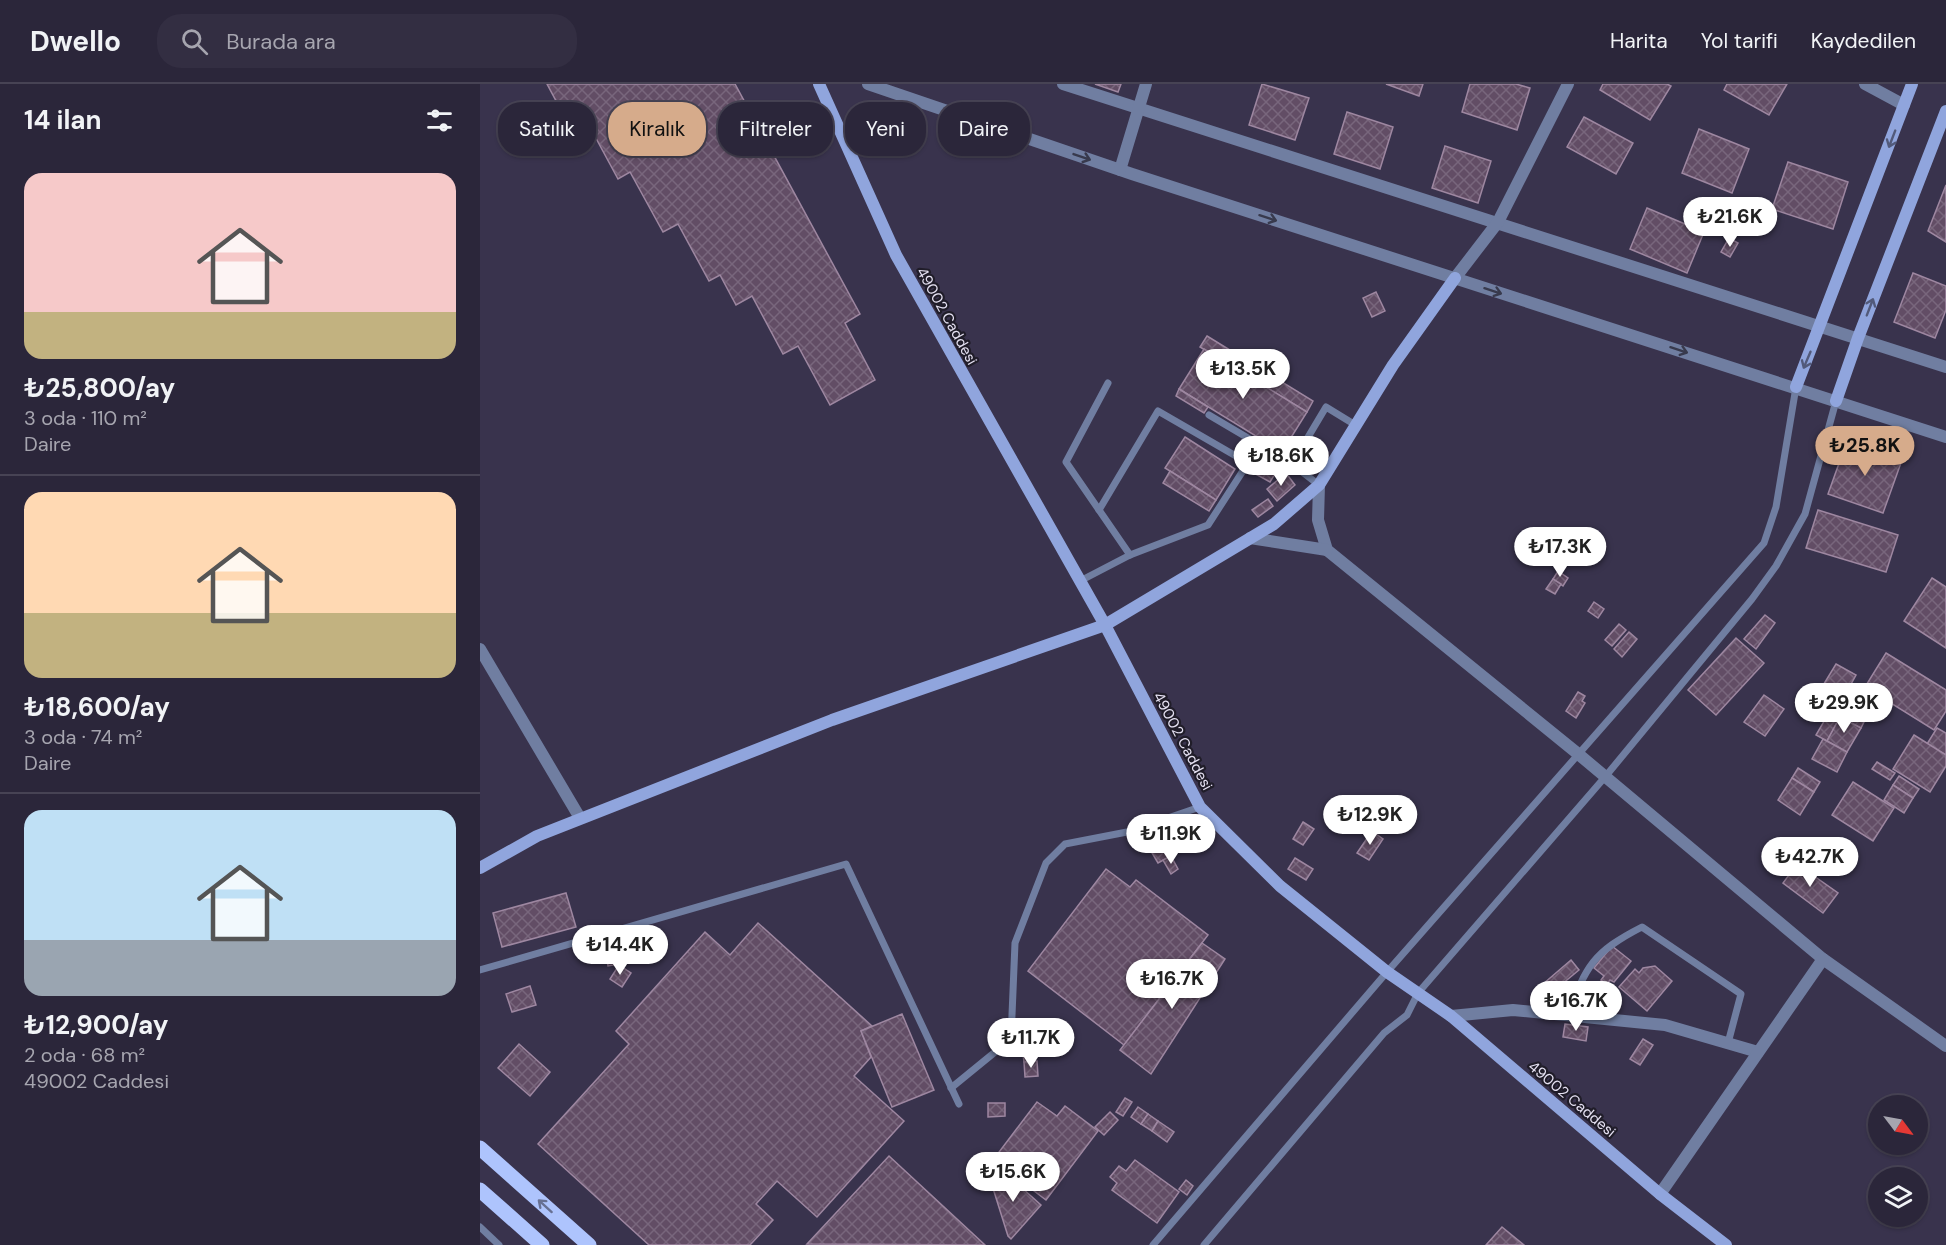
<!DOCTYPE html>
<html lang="tr">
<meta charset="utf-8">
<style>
:root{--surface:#2b263a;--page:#332e42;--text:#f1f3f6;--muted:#a6a5af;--line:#474354;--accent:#d6ab8b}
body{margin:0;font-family:"DM Sans",sans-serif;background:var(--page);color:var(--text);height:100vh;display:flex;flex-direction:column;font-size:22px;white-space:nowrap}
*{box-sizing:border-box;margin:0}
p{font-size:20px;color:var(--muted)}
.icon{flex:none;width:33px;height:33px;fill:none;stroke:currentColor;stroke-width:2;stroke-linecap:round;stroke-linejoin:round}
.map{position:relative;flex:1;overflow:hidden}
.side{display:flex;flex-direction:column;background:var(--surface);width:480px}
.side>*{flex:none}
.top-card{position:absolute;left:18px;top:18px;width:570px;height:54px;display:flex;gap:12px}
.needle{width:39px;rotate:122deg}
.fabs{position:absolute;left:1388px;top:1011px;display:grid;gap:12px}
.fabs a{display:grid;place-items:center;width:60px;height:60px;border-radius:50%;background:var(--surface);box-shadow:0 2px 4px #0004,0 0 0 2px var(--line);font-size:30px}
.price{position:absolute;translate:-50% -51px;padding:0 14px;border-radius:21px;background:#fff;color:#222;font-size:20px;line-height:39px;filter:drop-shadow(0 2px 3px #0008)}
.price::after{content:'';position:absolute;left:50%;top:36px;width:18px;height:14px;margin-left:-9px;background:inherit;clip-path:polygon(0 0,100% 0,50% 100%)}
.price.selected{background:var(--accent);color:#111}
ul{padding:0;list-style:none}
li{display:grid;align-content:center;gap:12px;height:318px;padding:0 24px}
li+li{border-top:2px solid var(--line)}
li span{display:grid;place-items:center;height:186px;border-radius:18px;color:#555}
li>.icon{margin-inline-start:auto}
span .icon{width:108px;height:108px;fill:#fffc;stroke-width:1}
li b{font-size:26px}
h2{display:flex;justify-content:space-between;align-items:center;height:72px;padding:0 24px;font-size:26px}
.chip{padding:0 21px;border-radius:24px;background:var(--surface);box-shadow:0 2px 4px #0004,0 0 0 2px var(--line);font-size:21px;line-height:54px}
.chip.selected{background:var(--accent);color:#111}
header{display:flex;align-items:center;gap:36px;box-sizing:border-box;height:84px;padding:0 30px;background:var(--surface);border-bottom:2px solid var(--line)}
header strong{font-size:28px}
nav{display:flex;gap:33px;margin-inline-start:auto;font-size:21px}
.search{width:420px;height:54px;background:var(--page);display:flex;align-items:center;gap:15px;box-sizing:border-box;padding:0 21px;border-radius:24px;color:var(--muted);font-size:22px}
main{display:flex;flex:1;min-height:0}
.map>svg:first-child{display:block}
.building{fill:url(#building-cross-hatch);stroke:#9e87a1;stroke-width:1.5}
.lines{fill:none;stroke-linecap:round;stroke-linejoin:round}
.lane{stroke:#707ea1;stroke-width:7}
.street{stroke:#707ea1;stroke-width:12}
.secondary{stroke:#90a5dd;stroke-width:12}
.primary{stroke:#aec4fd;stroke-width:15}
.oneway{stroke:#525a7a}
.oneway2{stroke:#383a4d}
.oneway3{stroke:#677093}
.labels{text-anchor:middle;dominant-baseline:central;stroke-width:4.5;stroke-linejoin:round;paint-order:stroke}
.street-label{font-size:15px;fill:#e5e1f2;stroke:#201d29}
</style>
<header>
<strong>Dwello</strong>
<div class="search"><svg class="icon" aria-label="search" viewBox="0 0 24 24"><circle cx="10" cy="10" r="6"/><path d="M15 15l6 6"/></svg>Burada ara</div>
<nav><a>Harita</a><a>Yol tarifi</a><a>Kaydedilen</a></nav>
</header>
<main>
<section class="side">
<h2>14 ilan<svg class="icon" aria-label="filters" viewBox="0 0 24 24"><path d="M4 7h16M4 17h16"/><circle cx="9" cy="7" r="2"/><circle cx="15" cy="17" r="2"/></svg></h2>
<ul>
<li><span style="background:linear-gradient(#f6c9c9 75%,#c2b280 0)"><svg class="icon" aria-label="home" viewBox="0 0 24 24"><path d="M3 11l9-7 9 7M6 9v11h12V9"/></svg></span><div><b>₺25,800/ay</b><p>3 oda · 110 m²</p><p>Daire</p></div></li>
<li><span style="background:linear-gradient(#ffd9b3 65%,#c2b280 0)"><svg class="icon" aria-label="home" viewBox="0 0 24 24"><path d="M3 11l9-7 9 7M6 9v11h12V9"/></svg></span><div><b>₺18,600/ay</b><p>3 oda · 74 m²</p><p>Daire</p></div></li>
<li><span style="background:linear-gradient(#bfe0f5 70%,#9aa5b1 0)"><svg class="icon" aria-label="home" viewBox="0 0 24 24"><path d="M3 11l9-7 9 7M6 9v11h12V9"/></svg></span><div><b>₺12,900/ay</b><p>2 oda · 68 m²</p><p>49002 Caddesi</p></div></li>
</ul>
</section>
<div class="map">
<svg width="1466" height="1161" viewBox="0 0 1466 1161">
<defs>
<pattern id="building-cross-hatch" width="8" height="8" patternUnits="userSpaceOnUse" patternTransform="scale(1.5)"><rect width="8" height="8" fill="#624d65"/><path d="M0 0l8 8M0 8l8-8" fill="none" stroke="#78667c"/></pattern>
</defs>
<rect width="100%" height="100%" fill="#39334d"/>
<g class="building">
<polygon points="67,0 255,0 380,230 365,239 395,296 350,321 318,262 303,270 272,212 256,221 240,191 229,197 198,140 183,148 150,88 138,95 105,34 90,43"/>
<polygon points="615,0 641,0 638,8"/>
<polygon points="782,0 829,14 815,56 769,41"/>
<polygon points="906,0 943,0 939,12"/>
<polygon points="990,0 1036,0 1050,4 1037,46 982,28"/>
<polygon points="1123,0 1187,0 1191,2 1170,36 1120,6"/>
<polygon points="1247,0 1307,0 1289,31 1244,6"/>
<polygon points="867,28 913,43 900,85 854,70"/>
<polygon points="1104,33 1153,59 1136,90 1087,63"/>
<polygon points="1219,45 1269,65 1252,109 1202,89"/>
<polygon points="965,62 1011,77 998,119 952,104"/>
<polygon points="1308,78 1368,98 1353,145 1292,125"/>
<polygon points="1466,101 1466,158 1448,147"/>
<polygon points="1167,124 1224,148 1207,189 1150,165"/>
<polygon points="1249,154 1258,159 1250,173 1241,168"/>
<polygon points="1433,189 1466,202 1466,226 1455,254 1414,238"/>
<polygon points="896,208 905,227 892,233 883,214"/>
<polygon points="727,252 833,317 827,328 720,263"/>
<polygon points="724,265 827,328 802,368 699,305"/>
<polygon points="699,305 728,323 724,329 696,312"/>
<polygon points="705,353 755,385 736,416 685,384"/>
<polygon points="1367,357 1422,376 1403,429 1348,410"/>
<polygon points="778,374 798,385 790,398 770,387"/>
<polygon points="690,387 736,416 729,427 683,399"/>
<polygon points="806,389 815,401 797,417 787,405"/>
<polygon points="788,415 793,422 778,433 772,426"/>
<polygon points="1338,426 1418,451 1406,488 1326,464"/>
<polygon points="1078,487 1088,494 1083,502 1073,495"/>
<polygon points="1452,494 1466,503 1466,564 1424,537"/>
<polygon points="1073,495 1081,500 1075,510 1066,505"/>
<polygon points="1114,518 1124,525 1118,534 1108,527"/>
<polygon points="1285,531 1295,539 1276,565 1264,555"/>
<polygon points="1139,540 1146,546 1132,562 1125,556"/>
<polygon points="1149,548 1157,555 1142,573 1134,565"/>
<polygon points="1256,554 1284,579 1236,631 1208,606"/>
<polygon points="1406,569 1466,606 1466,627 1454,646 1385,603"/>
<polygon points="1356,580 1376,591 1360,620 1339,608"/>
<polygon points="1098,608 1105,612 1102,617 1105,619 1096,634 1086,627"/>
<polygon points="1284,611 1304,625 1285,652 1264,638"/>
<polygon points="1369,617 1389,628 1381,644 1360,633"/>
<polygon points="1350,627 1360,633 1347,657 1336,651"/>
<polygon points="1360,633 1381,644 1367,668 1347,657"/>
<polygon points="1457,644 1466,649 1466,671 1447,660"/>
<polygon points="1434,651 1466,671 1466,682 1450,708 1413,685"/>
<polygon points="1343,655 1367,668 1357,688 1332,675"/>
<polygon points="1397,678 1415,689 1410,696 1392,685"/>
<polygon points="1318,684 1340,698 1334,708 1312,694"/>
<polygon points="1419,692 1439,705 1433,714 1413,701"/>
<polygon points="1312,694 1334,708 1320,731 1298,716"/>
<polygon points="1373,698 1414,724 1393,757 1352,731"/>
<polygon points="1413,701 1433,714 1424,729 1404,716"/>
<polygon points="823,738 834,745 823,761 813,755"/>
<polygon points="892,747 903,755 889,776 877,769"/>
<polygon points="678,750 691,772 678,779 665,757"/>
<polygon points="691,772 698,785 691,790 683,776"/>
<polygon points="815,774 833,785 826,796 808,785"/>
<polygon points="1317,780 1358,809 1343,829 1303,799"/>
<polygon points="626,785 650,803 656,796 728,851 644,961 548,887"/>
<polygon points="86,809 96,843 22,863 13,829"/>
<polygon points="278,839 392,942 381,947 391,973 374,992 424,1037 337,1133 297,1097 276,1120 293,1136 270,1161 169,1161 58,1060 149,960 136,947 225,848 250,871"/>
<polygon points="147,856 151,878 128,882 124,859"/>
<polygon points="722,859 745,875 671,990 640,966"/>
<polygon points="1132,862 1151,877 1134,898 1130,896 1127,900 1121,896 1124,892 1114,884"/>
<polygon points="1091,876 1099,886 1064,915 1056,906"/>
<polygon points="139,881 151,889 142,903 130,895"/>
<polygon points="1175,882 1192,897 1167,927 1139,903 1155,885 1159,889 1163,884"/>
<polygon points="50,902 56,921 32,928 26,910"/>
<polygon points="422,930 454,1006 412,1023 381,947"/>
<polygon points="1085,940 1108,943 1106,957 1083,953"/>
<polygon points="1163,955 1173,961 1160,981 1150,975"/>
<polygon points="39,960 70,988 50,1012 18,984"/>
<polygon points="552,961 553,977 544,978 542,962"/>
<polygon points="553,977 557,977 558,992 545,993 544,978"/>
<polygon points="645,1014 652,1018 643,1032 636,1028"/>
<polygon points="557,1018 577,1032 585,1022 618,1047 566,1116 513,1076"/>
<polygon points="508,1019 525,1019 525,1032 508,1033"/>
<polygon points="658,1023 668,1030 661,1040 651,1033"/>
<polygon points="630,1028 638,1036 624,1051 615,1043"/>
<polygon points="668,1030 678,1037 672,1047 661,1040"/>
<polygon points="678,1037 694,1048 687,1058 672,1047"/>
<polygon points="409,1072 505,1161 327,1160"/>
<polygon points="655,1076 699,1108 677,1139 632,1106 637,1099 630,1093 639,1082 646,1087"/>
<polygon points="522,1086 561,1121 531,1155 528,1152 511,1098"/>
<polygon points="706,1096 713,1102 707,1111 699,1105"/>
<polygon points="1022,1143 1044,1161 1006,1161"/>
</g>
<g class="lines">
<g class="lane">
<polyline points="628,299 586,378 650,471"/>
<polyline points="729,331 812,380"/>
<polyline points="839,401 812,380 846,323 877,342"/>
<polyline points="600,497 650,471 728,441 768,379 678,327 619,426"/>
<polyline points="0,886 366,780 479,1020"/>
<path d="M1088 931C1106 882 1113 868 1162 843L1261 910 1248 959"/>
<polyline points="471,1004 531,955 535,859 566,779 585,760 647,748 720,723"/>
<polyline points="0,1143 19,1161"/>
<polyline points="673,1161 907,888 1284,459 1296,423 1316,303"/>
<polyline points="724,1161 904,949 927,931 938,909 1125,693 1272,515 1296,482 1325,430 1356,317"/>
</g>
<g class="street">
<polyline points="388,0 652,90 1466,353"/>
<polyline points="583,0 1466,283"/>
<polyline points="1385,0 1424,21"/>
<polyline points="640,86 666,0"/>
<polyline points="975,194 1018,138 1088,0"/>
<polyline points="839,401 838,436 847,466 1097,669 1343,875 1466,962"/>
<polyline points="770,454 847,466"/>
<polyline points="0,565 100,734"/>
<polyline points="971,932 1033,926 1185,941 1278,968"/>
<polyline points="1180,1110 1343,875"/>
</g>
<g class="secondary">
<polyline points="339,0 416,171 625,541 720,723 800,802 907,888 971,932 1180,1110 1246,1161"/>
<polyline points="1316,303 1432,0"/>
<polyline points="1356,317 1378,254 1466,27"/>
<polyline points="0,784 57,752 352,636 625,541 794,440 839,401 913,281 975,194"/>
</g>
<g class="primary">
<polyline points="0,1064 109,1161"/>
<polyline points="0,1106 62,1161"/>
</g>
</g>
<defs><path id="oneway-shaft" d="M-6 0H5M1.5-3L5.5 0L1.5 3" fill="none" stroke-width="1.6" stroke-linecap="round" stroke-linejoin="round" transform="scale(1.5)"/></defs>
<g class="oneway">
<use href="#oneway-shaft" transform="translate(1412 55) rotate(111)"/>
<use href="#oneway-shaft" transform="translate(1390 223) rotate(-69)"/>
<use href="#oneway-shaft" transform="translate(1327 276) rotate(113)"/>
</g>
<g class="oneway2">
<use href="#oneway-shaft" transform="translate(602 73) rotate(19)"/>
<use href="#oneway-shaft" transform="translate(788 134) rotate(18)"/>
<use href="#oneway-shaft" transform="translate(1013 207) rotate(18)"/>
<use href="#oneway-shaft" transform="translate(1199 266) rotate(18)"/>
</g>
<use class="oneway3" href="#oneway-shaft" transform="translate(65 1122) rotate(-138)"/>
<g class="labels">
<g class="street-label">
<text transform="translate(467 232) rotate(61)">49002 Caddesi</text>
<text transform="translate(703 657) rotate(62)">49002 Caddesi</text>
<text transform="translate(1092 1015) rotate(40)">49002 Caddesi</text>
</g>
</g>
</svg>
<div class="fabs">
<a><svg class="needle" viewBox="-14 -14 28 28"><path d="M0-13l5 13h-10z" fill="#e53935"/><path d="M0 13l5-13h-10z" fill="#a6a5af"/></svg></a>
<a><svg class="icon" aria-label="layers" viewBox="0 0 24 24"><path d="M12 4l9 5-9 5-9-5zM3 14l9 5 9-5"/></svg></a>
</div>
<b class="price" style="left:1250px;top:164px">₺21.6K</b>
<b class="price" style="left:763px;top:316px">₺13.5K</b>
<b class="price selected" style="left:1385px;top:393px">₺25.8K</b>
<b class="price" style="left:801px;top:403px">₺18.6K</b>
<b class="price" style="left:1080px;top:494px">₺17.3K</b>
<b class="price" style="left:1364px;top:650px">₺29.9K</b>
<b class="price" style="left:890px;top:762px">₺12.9K</b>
<b class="price" style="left:691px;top:781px">₺11.9K</b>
<b class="price" style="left:1330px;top:804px">₺42.7K</b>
<b class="price" style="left:140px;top:892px">₺14.4K</b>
<b class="price" style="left:692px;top:926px">₺16.7K</b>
<b class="price" style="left:1096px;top:948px">₺16.7K</b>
<b class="price" style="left:551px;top:985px">₺11.7K</b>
<b class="price" style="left:533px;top:1119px">₺15.6K</b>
<div class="top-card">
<a class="chip">Satılık</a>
<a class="chip selected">Kiralık</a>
<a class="chip">Filtreler</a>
<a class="chip">Yeni</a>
<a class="chip">Daire</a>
</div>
</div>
</main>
